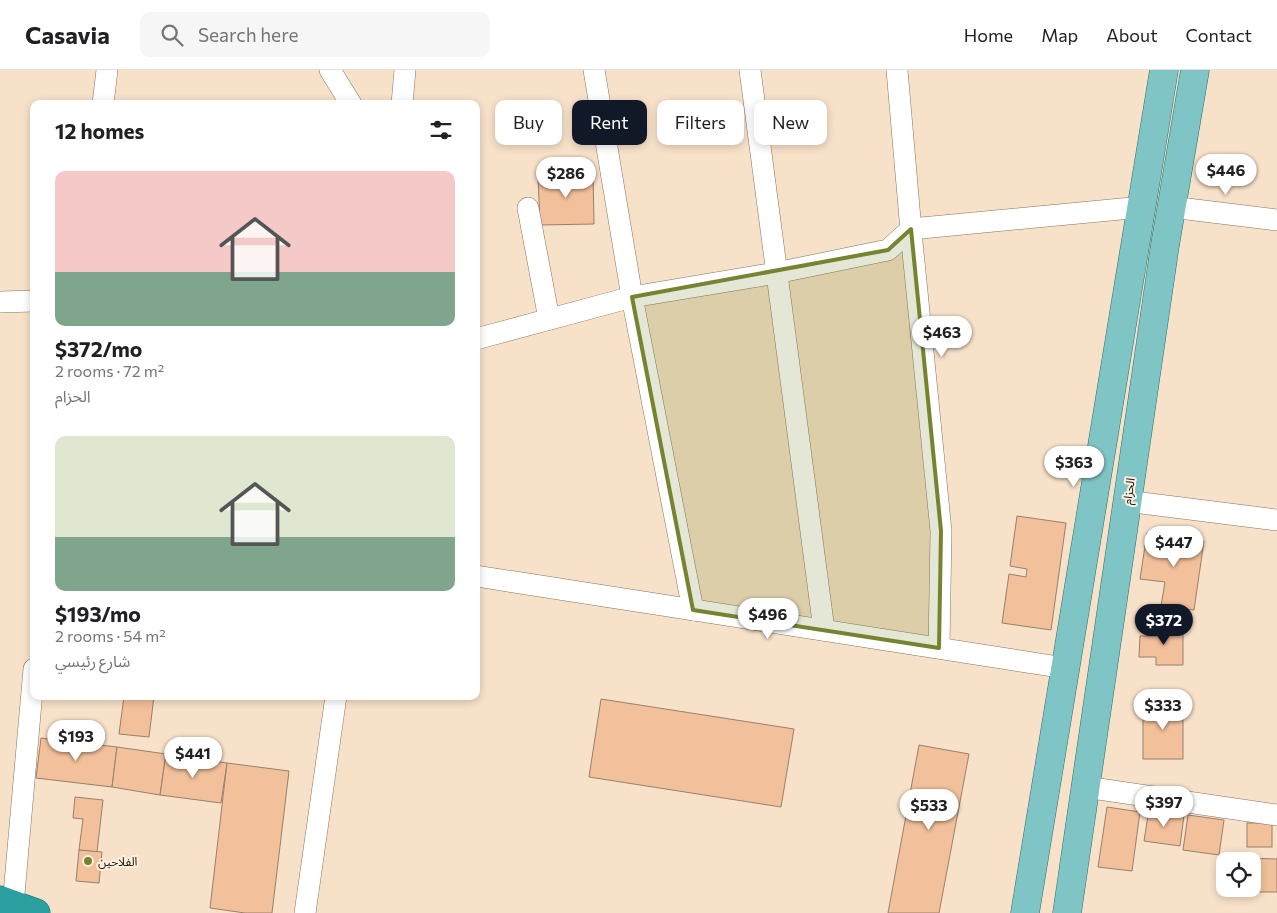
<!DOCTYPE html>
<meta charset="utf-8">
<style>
:root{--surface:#fff;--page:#f6f6f6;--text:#202124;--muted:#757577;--line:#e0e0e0;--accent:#111827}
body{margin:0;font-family:Commissioner,"Noto Sans Arabic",sans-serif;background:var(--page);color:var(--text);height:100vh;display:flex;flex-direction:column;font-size:19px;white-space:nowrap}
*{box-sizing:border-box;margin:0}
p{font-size:16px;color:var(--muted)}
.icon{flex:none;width:28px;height:28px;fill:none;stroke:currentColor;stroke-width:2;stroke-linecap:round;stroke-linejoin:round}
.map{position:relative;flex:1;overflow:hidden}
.side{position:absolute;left:30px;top:30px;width:450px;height:600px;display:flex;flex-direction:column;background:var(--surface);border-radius:10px;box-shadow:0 2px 8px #0003}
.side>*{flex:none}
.guide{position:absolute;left:495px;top:30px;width:475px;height:45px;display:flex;gap:10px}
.fabs{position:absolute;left:1216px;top:782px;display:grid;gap:10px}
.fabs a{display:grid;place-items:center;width:45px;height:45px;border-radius:10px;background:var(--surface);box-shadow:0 2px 8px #0003;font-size:25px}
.price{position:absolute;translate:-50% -42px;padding:0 11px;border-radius:18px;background:#fff;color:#222;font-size:16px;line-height:32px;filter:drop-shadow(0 1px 2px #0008)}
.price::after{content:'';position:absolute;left:50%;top:30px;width:15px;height:11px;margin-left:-8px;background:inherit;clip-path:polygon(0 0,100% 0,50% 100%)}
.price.current{background:var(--accent);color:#fff}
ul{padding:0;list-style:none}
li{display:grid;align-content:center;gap:10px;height:265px;padding:0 25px}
li span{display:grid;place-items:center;height:155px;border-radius:10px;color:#555}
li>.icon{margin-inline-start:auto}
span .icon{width:90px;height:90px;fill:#fffc;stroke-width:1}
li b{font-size:21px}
h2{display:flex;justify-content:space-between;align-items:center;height:60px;padding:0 25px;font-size:21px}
.chip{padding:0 18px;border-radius:10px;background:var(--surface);box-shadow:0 2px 8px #0003;font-size:18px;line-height:45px}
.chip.current{background:var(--accent);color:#fff}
header{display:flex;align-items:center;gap:30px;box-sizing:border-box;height:70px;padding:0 25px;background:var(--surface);border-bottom:1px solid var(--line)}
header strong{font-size:24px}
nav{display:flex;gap:28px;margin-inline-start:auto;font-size:18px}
.search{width:350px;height:45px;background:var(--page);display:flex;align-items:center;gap:12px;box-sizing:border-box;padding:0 18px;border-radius:10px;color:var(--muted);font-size:19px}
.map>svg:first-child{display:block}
.building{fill:#f2c09a;stroke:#98806d}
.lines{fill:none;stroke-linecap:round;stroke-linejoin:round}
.minor-casing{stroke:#87735d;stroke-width:22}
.major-casing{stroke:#276f6d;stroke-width:29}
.highway-casing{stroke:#276f6d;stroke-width:29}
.minor{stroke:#fff;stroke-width:21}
.major{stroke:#80c5c6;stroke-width:28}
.highway{stroke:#2c9fa0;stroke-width:28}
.marked{fill:#778331;fill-opacity:0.2;stroke:#778331;stroke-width:4;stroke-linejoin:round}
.poi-dot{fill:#778331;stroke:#fdf0e1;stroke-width:2}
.labels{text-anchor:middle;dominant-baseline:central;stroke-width:4;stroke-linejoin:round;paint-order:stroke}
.street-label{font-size:12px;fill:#1d160d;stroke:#fdf0e1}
.poi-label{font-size:12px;fill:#1d160d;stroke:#fdf0e1;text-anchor:start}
</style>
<header>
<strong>Casavia</strong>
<div class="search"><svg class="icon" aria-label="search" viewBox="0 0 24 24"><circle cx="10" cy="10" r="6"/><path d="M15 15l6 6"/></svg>Search here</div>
<nav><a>Home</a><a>Map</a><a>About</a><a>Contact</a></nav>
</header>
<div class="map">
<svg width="1277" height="843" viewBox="0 0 1277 843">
<rect width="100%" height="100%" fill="#f7e1c9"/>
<g class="building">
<polygon points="593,103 594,154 540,155 538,105"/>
<polygon points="1017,446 1066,453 1051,560 1002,553 1009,504 1026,507 1027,499 1010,496"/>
<polygon points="1147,463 1204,471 1194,540 1161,536 1165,512 1140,509"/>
<polygon points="1156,557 1183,557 1183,595 1156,595 1156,587 1139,587 1140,566 1156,566"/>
<polygon points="124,626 154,626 149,667 119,664"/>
<polygon points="601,629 794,659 781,737 589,707"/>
<rect x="1143" y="632" width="40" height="57"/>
<polygon points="41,668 117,677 112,717 36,708"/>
<polygon points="919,675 969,684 939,843 888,843"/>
<polygon points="117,677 166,684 160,725 112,717"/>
<polygon points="166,684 227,693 221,733 160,725"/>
<polygon points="227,693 289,701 272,843 245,843 210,838"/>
<polygon points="75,727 103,730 97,782 79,780 83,749 73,748"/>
<polygon points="1107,737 1140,742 1132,801 1098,797"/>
<polygon points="1149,739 1184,745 1180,776 1144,771"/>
<polygon points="1188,745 1224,750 1219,785 1183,780"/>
<rect x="1247" y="753" width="25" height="24"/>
<polygon points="79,780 102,782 99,813 76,811"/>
<polygon points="1242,788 1277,789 1277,822 1242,822 1242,819 1252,819 1252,791 1242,791"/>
</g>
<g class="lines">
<defs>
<g id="minor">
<polyline points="330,0 351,34"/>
<polyline points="594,0 632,227 693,540"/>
<polyline points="750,0 824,560"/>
<polyline points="897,0 912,172 941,461 939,578"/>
<polyline points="103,34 107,0"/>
<polyline points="402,34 405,0"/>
<polyline points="1171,137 1277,150"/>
<polyline points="528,138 549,249"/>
<polyline points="0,232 34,231"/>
<polyline points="476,269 632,227 776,203 888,180 911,159 1142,137"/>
<polyline points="1126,431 1277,450"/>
<polyline points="476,506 1065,598"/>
<polyline points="1085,717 1277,745"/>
<polyline points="13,835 34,599"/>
<polyline points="305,843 336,626"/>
</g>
<g id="major">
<polyline points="1025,843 1164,0"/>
<polyline points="1067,843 1165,175 1195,0"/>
</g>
<polyline id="highway" points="0,830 36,843"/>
</defs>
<use href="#minor" class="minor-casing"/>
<use href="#major" class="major-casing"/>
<use href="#highway" class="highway-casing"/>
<use href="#minor" class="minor"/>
<use href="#major" class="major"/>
<use href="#highway" class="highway"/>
</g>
<path class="marked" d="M911 159 941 461 939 578 693 540 632 227 888 180Z"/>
<circle class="poi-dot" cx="88" cy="791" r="5"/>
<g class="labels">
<g class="street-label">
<text transform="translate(1128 421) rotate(-82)">الحزام</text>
</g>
<g class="poi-label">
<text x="98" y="791">الفلاحين</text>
</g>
</g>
</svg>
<div class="fabs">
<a><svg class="icon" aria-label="locate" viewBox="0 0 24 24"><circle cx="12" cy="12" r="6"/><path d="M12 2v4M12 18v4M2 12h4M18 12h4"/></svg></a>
</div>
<b class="price" style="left:1226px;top:126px">$446</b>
<b class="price" style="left:566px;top:129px">$286</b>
<b class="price" style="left:942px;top:288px">$463</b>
<b class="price" style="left:1074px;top:418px">$363</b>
<b class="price" style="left:1174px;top:498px">$447</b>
<b class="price" style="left:768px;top:570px">$496</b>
<b class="price current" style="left:1164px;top:576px">$372</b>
<b class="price" style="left:1163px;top:661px">$333</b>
<b class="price" style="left:76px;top:692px">$193</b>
<b class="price" style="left:193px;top:709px">$441</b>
<b class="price" style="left:1164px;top:758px">$397</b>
<b class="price" style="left:929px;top:761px">$533</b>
<div class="guide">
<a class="chip">Buy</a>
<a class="chip current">Rent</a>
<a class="chip">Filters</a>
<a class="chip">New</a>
</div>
<section class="side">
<h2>12 homes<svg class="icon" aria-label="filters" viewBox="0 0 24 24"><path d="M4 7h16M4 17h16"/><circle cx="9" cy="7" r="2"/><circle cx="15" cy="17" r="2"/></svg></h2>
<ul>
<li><span style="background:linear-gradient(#f6c9c9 65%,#7fa58c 0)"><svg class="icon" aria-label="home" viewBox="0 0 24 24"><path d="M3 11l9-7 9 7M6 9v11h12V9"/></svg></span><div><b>$372/mo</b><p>2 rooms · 72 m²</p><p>الحزام</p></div></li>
<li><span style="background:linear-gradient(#dfe7d0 65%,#7fa58c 0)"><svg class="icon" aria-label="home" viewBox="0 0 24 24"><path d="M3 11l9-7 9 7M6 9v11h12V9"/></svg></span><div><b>$193/mo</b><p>2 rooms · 54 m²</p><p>شارع رئيسي</p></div></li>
</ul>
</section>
</div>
